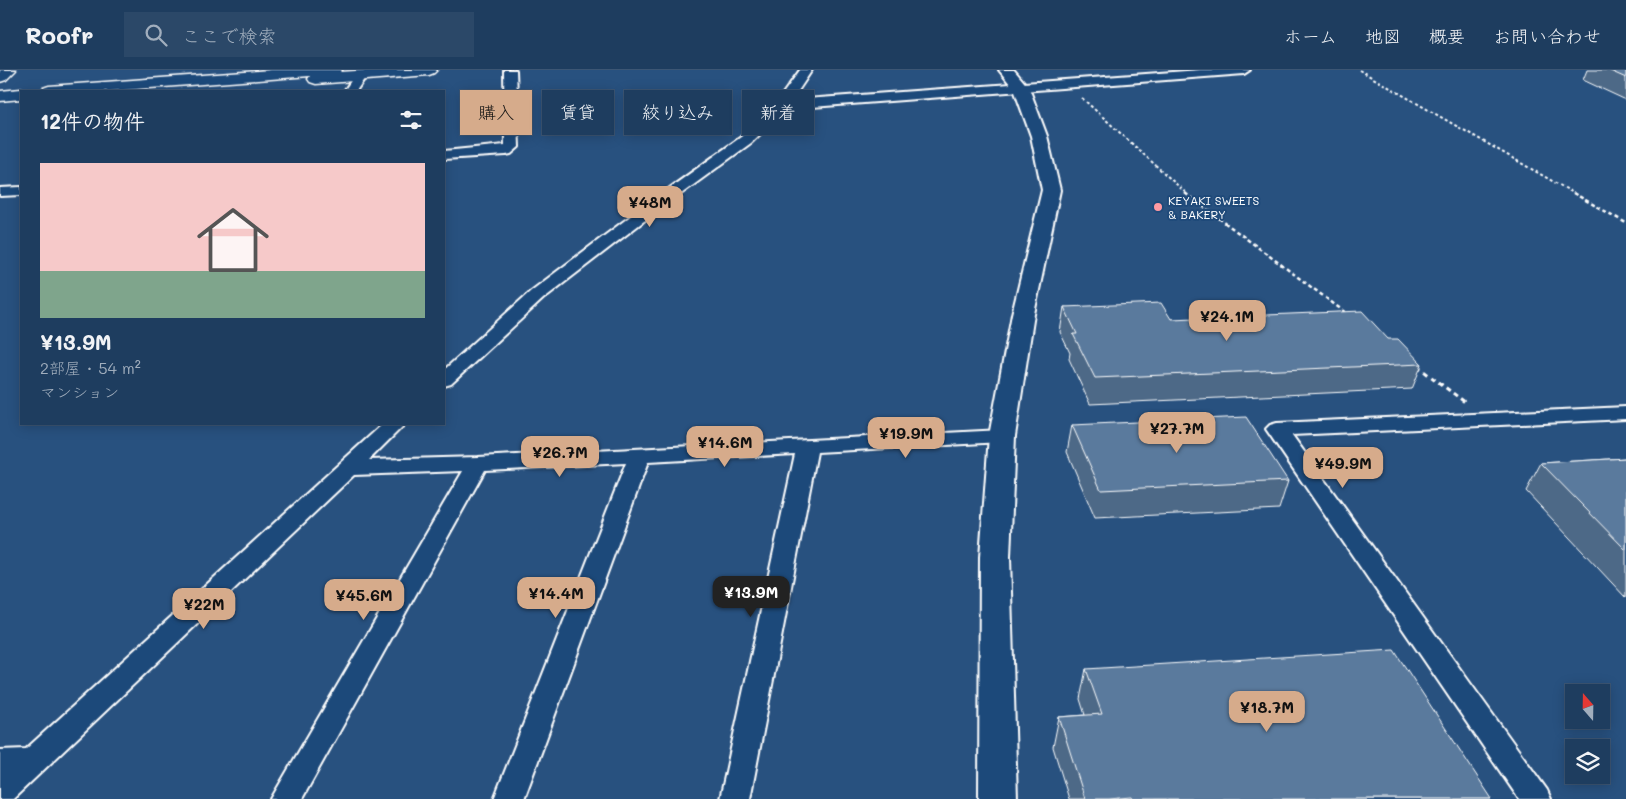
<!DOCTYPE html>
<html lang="ja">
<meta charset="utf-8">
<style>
:root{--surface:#1e3d5f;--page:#2b4868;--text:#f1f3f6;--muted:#a1aebd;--line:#3c5674;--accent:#d6ab8b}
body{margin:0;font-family:Mali,"Klee One",sans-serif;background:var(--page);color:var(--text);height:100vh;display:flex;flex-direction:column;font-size:19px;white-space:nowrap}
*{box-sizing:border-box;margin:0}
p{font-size:16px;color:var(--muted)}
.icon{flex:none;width:28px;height:28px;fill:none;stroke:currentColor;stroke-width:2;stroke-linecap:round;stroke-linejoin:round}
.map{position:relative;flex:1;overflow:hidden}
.panel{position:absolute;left:20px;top:20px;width:425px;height:335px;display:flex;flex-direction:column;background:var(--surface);border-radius:0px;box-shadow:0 2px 12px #0003,0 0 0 1px var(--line)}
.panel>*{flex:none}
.top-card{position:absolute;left:460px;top:20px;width:475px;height:45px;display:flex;gap:10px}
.needle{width:32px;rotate:340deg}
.controls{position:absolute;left:1565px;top:614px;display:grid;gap:10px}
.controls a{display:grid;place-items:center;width:45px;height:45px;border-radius:0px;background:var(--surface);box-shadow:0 2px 12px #0003,0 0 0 1px var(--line);font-size:25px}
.price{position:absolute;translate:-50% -42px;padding:0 11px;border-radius:10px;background:var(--accent);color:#111;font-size:16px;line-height:32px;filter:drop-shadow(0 1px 2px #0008)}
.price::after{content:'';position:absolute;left:50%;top:30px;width:15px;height:11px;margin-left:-8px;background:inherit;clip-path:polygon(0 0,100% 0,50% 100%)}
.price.selected{background:#222;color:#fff}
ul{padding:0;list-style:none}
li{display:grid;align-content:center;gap:10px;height:265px;padding:0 20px}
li+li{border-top:1px solid var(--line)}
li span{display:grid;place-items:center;height:155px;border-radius:0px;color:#555}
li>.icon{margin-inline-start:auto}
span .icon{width:90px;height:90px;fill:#fffc;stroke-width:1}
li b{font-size:21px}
h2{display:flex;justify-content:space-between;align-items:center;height:60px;padding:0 20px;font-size:21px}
.tag{padding:0 18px;border-radius:0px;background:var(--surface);box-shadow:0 2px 12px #0003,0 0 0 1px var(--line);font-size:18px;line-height:45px}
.tag.selected{background:var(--accent);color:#111}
header{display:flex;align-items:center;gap:30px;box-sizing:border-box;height:70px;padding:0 25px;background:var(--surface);border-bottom:1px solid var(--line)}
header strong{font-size:24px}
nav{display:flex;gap:28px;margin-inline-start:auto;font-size:18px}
.search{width:350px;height:45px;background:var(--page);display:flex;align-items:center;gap:12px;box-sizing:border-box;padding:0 18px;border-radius:0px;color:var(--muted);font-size:19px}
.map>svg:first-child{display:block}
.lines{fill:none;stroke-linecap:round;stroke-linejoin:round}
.minor-casing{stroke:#fff;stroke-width:4}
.tertiary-casing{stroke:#fff;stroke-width:4}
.secondary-casing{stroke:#fff;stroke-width:3}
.path-far2{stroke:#fff;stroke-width:2;stroke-dasharray:3 2.5;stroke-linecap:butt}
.path-far1{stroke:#fff;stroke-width:2.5;stroke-dasharray:4 3;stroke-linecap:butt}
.path{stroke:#fff;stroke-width:3;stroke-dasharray:5 4;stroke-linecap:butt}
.minor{fill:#1f4a7a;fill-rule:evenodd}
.tertiary{fill:#1f4a7a;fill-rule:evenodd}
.secondary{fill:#1f4a7a;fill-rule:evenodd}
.wall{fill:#4d6987;stroke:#fff}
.building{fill:#5a7a9d;stroke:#fff}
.poi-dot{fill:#ff9aa2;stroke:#1f4a7a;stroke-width:2}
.labels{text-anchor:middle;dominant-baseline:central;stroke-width:4;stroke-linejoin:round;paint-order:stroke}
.far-poi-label{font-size:12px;fill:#fff;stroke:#1f4a7a;text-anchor:start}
</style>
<header>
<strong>Roofr</strong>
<div class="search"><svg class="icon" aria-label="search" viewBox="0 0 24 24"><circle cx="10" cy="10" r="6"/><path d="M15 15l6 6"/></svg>ここで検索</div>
<nav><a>ホーム</a><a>地図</a><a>概要</a><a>お問い合わせ</a></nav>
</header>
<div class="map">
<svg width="1626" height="729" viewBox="0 0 1626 729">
<rect width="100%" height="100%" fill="#28517f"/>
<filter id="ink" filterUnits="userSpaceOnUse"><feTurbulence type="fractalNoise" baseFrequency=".02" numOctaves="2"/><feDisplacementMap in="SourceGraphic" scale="10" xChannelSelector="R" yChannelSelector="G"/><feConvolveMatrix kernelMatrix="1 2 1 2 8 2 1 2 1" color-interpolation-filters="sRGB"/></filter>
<g filter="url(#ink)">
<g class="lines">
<defs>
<g id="minor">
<polygon points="504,0 516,0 519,77 511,84 506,85 444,89 444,81 505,75"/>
<polygon points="800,0 812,0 792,30 1200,0 1250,0 1244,4 786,39 751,73 644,151 543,229 451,314 444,316 444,300 531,221 632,145 741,67 777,32"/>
<polygon points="361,1 367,5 356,21 344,21 357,2"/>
<polygon points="21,117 21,125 0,126 0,118"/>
<polygon points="1626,337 1626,349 1292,365 1547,720 1551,729 1519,729 1266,359 1270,355 1277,353"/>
<polygon points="383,354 405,354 369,390 478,387 1002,360 1010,361 1013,366 1010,371 1002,372 817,382 750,729 720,729 795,384 648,392 524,729 494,729 626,393 485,400 302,729 271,729 463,401 354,405 13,729 0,729 0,680 26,679"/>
</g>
<polygon id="tertiary" points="999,0 1014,0 1029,18 1047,66 1060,120 1034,244 1015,366 1010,487 1017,729 979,729 980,487 989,366 1012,244 1042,120 1031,66 1014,19"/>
<g id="secondary">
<polygon points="0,0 16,0 6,10 0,12"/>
<polygon points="271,0 342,0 340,2 371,0 437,0 434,3 429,5 316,14 310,12 308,9 310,6 110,21 41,21 43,18 49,16"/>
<polygon points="21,19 27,21 21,21 21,29 0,31 0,21"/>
</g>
</defs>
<use href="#minor" class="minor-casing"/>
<use href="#tertiary" class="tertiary-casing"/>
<use href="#secondary" class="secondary-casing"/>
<g class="path-far2">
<polyline points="1359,0 1575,124"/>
<polyline points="1082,28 1187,124"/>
</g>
<g class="path-far1">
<polyline points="1185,123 1346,243"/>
<polyline points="1573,123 1626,153"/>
</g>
<polyline class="path" points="1417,296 1466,333"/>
<use href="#minor" class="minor"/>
<use href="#tertiary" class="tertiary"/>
<use href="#secondary" class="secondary"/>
</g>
<g class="wall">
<polygon points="1587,0 1626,0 1626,30 1583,10"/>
<polygon points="1064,237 1171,249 1388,269 1422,294 1412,319 1090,334 1069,289 1070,283 1060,262"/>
<polygon points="1072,355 1288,411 1279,439 1095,448 1067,382"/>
<polygon points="1626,388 1626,528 1526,421 1541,393"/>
<polygon points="1086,599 1492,729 1069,729 1053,677 1059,647 1085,645 1080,629"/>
</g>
<g class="building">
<polygon points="1608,0 1626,0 1626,8"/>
<polygon points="1161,233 1171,249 1362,241 1388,269 1398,269 1422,294 1095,308 1073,264 1077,264 1064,237"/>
<polygon points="1246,347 1288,411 1101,420 1072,355"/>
<polygon points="1626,388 1626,480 1541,393"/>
<polygon points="1394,580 1492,729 1133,729 1132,727 1109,729 1085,729 1059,647 1102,644 1086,599"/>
</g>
</g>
<circle class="poi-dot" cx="1158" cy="137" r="5"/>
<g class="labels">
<g class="far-poi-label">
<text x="1168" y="130">KEYAKI SWEETS<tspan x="1168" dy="14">&amp; BAKERY</tspan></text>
</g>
</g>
</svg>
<div class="controls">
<a><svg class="needle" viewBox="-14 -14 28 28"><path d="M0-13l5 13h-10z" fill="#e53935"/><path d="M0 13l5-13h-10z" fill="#a1aebd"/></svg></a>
<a><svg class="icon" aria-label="layers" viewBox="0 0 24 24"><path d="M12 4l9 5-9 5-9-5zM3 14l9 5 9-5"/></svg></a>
</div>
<b class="price" style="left:650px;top:158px">¥48M</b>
<b class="price" style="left:1227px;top:272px">¥24.1M</b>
<b class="price" style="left:1177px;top:384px">¥27.7M</b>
<b class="price" style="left:906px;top:389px">¥19.9M</b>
<b class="price" style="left:725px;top:398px">¥14.6M</b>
<b class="price" style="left:560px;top:408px">¥26.7M</b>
<b class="price" style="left:1343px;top:419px">¥49.9M</b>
<b class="price selected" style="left:751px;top:548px">¥13.9M</b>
<b class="price" style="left:556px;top:549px">¥14.4M</b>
<b class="price" style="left:364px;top:551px">¥45.6M</b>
<b class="price" style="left:204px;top:560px">¥22M</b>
<b class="price" style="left:1267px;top:663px">¥18.7M</b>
<div class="top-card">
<a class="tag selected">購入</a>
<a class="tag">賃貸</a>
<a class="tag">絞り込み</a>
<a class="tag">新着</a>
</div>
<section class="panel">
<h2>12件の物件<svg class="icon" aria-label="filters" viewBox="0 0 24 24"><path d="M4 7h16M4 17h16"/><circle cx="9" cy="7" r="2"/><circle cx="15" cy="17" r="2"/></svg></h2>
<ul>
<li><span style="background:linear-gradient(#f6c9c9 70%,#7fa58c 0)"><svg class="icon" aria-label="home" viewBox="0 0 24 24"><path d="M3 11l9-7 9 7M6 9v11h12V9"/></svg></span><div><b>¥13.9M</b><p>2部屋 · 54 m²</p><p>マンション</p></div></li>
</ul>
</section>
</div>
